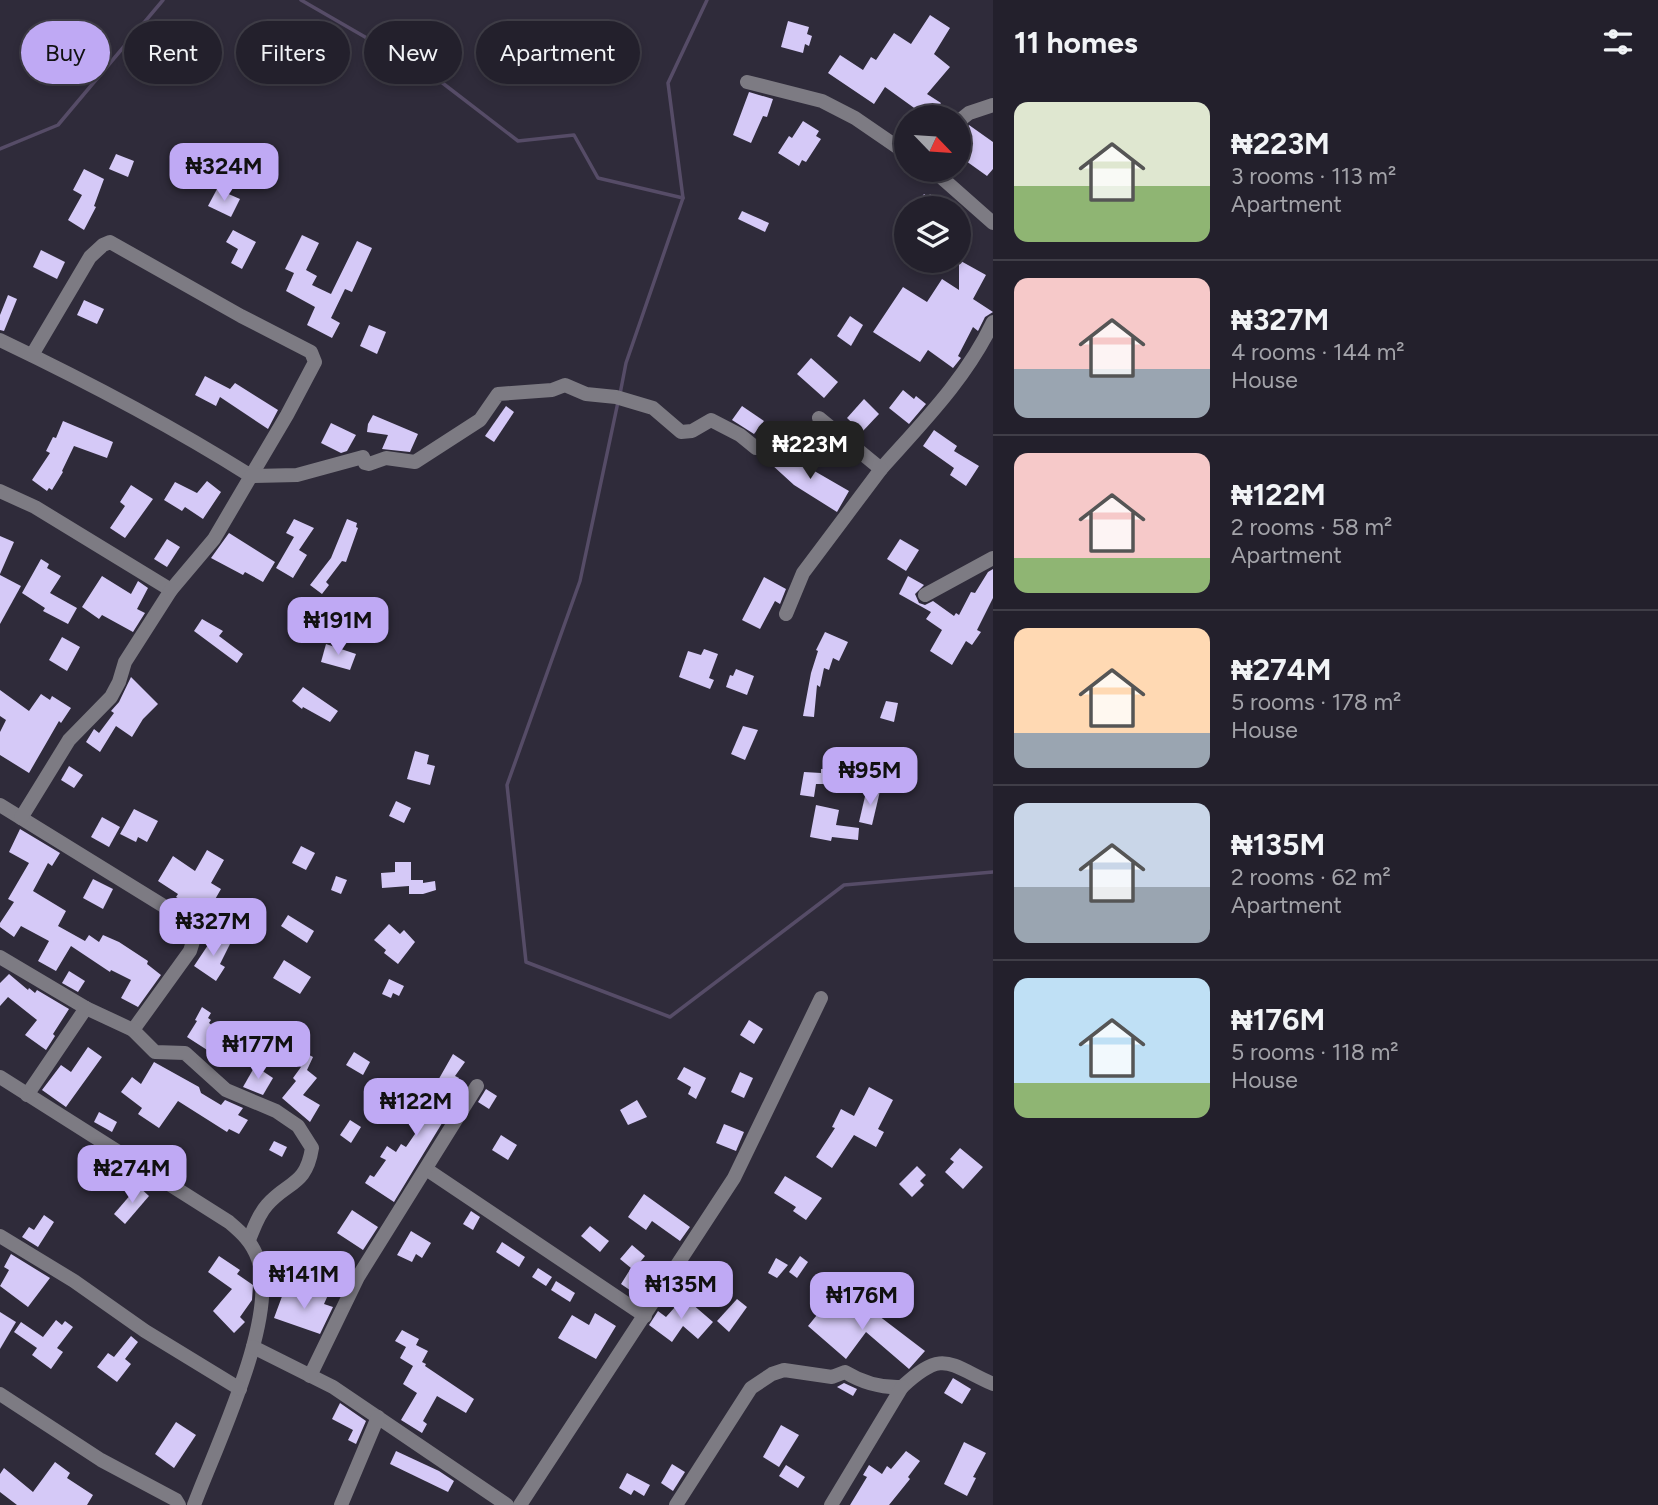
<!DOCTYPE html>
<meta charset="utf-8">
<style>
:root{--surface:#23202c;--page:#2b2834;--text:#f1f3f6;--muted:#a3a3a9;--line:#403e48;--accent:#bfa9f4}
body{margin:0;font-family:Figtree,sans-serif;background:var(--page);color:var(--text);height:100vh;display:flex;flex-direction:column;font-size:26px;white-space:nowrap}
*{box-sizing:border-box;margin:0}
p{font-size:23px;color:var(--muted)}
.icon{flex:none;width:38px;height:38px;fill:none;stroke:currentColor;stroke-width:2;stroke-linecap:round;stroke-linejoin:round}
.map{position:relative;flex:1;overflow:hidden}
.drawer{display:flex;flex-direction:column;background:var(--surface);width:665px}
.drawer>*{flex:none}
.guide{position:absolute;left:21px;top:21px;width:665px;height:63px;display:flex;gap:14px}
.needle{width:46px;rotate:115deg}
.tools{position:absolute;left:894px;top:105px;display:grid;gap:14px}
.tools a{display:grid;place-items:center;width:77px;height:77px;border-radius:50%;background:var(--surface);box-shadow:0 4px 10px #0003,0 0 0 2px var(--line);font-size:35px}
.price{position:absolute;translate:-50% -60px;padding:0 16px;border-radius:14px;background:var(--accent);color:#111;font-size:23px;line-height:46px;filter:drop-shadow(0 2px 4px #0008)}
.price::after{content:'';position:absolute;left:50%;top:42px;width:21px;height:16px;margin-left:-10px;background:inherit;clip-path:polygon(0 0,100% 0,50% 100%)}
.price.active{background:#222;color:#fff}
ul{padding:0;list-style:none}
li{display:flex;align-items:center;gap:21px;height:175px;padding:0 21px}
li+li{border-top:2px solid var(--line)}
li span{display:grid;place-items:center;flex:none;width:196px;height:140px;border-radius:14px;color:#555}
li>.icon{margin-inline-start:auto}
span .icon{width:84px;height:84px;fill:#fffc;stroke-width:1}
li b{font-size:30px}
h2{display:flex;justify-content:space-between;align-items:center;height:84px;padding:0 21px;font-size:30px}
.tag{padding:0 24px;border-radius:32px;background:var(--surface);box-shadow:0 4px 10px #0003,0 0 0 2px var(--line);font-size:24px;line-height:63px}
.tag.active{background:var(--accent);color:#111}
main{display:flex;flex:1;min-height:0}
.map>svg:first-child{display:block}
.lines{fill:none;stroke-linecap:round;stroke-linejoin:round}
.stream{stroke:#564c67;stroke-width:3.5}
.building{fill:#d5c9f7}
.minor{stroke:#7d7b83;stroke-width:14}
</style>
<main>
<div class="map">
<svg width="993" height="1505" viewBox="0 0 993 1505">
<rect width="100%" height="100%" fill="#2f2b3a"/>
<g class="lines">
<g class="stream">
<polyline points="301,0 436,78 518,141 574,135 598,178 683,198"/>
<polyline points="0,149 58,125 163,0"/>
<polyline points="620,394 626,363 683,198 668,83 707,0"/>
<polyline points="618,402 580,581 507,785 526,962 670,1017 844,885 993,872"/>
</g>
</g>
<g class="building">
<polygon points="930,15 950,28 934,54 950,67 927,94 941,103 931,117 912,117 917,110 885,87 874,104 828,73 840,55 863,70 871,57 876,60 894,33 911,44"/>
<polygon points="788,21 809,27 807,34 812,36 809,46 805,44 803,53 781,47"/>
<polygon points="749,92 773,99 767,117 763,116 751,143 733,135"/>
<polygon points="803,121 819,131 816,136 821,139 806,162 802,160 799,166 778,153 789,136 792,138"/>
<polygon points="969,125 993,142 993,169 987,176 959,156 959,139"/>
<polygon points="116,154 134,161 128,177 109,169"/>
<polygon points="84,169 104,179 94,206 96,207 84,230 68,220 82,195 73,190"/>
<polygon points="217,189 240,199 231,217 208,206"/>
<polygon points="924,194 928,197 930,194 951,208 915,208"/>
<polygon points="742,211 769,223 765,232 738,219"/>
<polygon points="959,216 971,223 959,242"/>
<polygon points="233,230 256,242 242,269 231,263 238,249 226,242"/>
<polygon points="302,235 319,243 306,270 317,276 312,285 331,294 357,241 372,248 352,292 345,289 331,318 340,323 332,338 307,325 315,307 286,291 294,273 285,269"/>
<polygon points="41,250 65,262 57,279 33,267"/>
<polygon points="959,260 986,275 973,299 993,312 985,317 978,331 973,327 958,356 961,358 953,368 928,350 920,362 873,332 903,287 927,302 942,279 959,290"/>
<polygon points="8,295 17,299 4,331 0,330 0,315"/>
<polygon points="84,300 104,309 97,324 77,315"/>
<polygon points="850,316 863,325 851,346 837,336"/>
<polygon points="369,325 386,332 377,354 360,346"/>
<polygon points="811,358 838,382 824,398 797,374"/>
<polygon points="205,376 230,389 235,383 278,410 268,429 220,397 216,406 195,395"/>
<polygon points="903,390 914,399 916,396 926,404 909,424 889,408"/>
<polygon points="864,399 879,414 862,432 847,418"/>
<polygon points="506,406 514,412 494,442 485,436"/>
<polygon points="742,406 764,421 754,434 732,420"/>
<polygon points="373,415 418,434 410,452 382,449 388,435 367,432 368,424"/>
<polygon points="63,421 113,442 107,458 74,446 62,471 63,472 52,490 49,488 47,491 32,480 50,453 46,451 53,437 56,438"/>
<polygon points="331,423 356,435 347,451 341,453 321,443"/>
<polygon points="934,430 957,446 954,451 979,466 966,486 950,475 954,468 923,446"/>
<polygon points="831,440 849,456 846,460 826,446"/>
<polygon points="787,449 804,465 849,491 837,512 794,485 771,464 782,450"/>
<polygon points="207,481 221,492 203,519 185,507 182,511 164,500 175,482 197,493"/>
<polygon points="131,485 153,499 125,538 110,528 125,506 120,502"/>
<polygon points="294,519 314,528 299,550 307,555 293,578 276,568 294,537 286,533"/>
<polygon points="347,519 357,523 356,527 358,528 346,562 342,561 326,582 329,585 322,594 310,585 331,558"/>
<polygon points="229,533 275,562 263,582 245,572 243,575 211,558"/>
<polygon points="0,536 14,542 0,574"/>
<polygon points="167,539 180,547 167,567 154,559"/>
<polygon points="900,539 919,550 906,571 887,559"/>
<polygon points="41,559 49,564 47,568 61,576 50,593 77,608 68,624 43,611 45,608 22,593"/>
<polygon points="993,569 993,598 977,630 981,632 972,645 966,641 952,665 930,651 942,630 926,619 931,612 899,594 908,576 924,585 915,594 919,603 925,605 933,601 954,616 956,613 959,615 971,592 975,593 988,572"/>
<polygon points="0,575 21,586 0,624"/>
<polygon points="102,576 131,594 138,581 148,588 137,609 145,613 133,632 102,615 99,619 82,607"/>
<polygon points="764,577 786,589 780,604 775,601 760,629 742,620"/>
<polygon points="202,619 223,631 219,636 243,654 237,663 194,631"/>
<polygon points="825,632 848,642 839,661 833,658 829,670 824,668 820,687 817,685 814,717 803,716 811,673 818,651 816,650"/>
<polygon points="62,637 80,647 67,671 49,660"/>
<polygon points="326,644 356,654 350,670 321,662"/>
<polygon points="704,649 718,654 709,678 714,680 710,689 679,677 688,651 701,655"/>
<polygon points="736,669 754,676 747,695 726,687 730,675 733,676"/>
<polygon points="131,677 158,704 143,719 132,737 116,726 100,752 86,742 94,729 99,733 114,713 111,711 119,702"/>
<polygon points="303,687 338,711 330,722 303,707 302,709 292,701"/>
<polygon points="0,690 29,711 41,694 50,700 52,696 71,708 61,723 59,721 29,773 0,755 0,732 6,720 0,716"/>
<polygon points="886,701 898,703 894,722 880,718"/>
<polygon points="743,726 758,730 745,760 731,754"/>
<polygon points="415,751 429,755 427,764 435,766 430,785 407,779"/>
<polygon points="69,766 83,775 74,788 61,780"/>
<polygon points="821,769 832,769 831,784 816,784 814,797 800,795 804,772 821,773"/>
<polygon points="867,788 880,791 872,825 859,822"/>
<polygon points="396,801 411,808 404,823 389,816"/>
<polygon points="816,805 839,810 836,825 859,828 858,840 832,837 831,841 810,837"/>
<polygon points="134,809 158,821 147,842 138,837 136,842 120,834"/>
<polygon points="102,817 120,827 109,847 91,837"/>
<polygon points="20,829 60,853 52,866 48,863 33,891 66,911 58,926 85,941 89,935 99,942 103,935 119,942 148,961 147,964 161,975 138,1007 121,998 131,980 111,970 110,972 71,946 56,971 38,961 49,941 21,926 14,937 0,927 0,923 14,902 8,899 29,863 9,852"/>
<polygon points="301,846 315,853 306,870 292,863"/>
<polygon points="207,850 224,860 211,883 221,889 206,915 176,897 178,894 158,881 173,856 195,871"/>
<polygon points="395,862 411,862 411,880 423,880 423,883 435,881 436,890 423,894 409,894 409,886 382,888 381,873 395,872"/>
<polygon points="336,876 347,880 341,894 331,890"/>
<polygon points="93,879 113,889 103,909 83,898"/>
<polygon points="288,915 314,931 307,943 281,926"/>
<polygon points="389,924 400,934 404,930 415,942 398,964 384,953 386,950 374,940"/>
<polygon points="214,936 230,944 220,964 225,967 216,981 194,966"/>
<polygon points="284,960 311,977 300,994 273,978"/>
<polygon points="69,971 85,981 78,992 62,983"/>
<polygon points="9,974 28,990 29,988 35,993 37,990 69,1009 53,1034 55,1036 46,1050 25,1035 37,1020 8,997 0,1006 0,983"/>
<polygon points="389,979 404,986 399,996 393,993 391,998 382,994"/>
<polygon points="202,1007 211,1013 208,1018 211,1020 209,1023 230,1038 218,1057 187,1037 197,1021 195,1020"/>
<polygon points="749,1020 763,1029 754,1044 740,1035"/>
<polygon points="88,1047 102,1057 66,1107 42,1090 61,1065 71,1072"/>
<polygon points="296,1048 313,1057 307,1070 317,1078 303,1095 320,1105 310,1122 282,1098 296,1081 293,1078 301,1067 289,1061"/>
<polygon points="354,1052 370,1062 363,1075 346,1065"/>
<polygon points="453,1054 465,1062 455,1076 459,1078 440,1110 447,1115 394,1202 365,1183 370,1175 374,1177 386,1160 380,1157 387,1146 396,1152 401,1144 406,1147 426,1118 421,1114 431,1100 428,1098"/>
<polygon points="154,1062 199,1087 201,1093 221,1105 225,1100 243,1108 238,1115 248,1120 239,1134 229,1129 227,1132 178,1101 159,1128 138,1114 142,1108 121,1092 132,1077 141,1084"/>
<polygon points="255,1066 273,1078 263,1095 243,1087"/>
<polygon points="684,1067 706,1078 696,1099 688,1094 691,1087 677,1079"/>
<polygon points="740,1072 753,1078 744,1098 731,1092"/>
<polygon points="869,1087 893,1100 878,1129 884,1132 876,1147 854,1135 832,1168 816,1157 835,1128 832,1127 841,1109 854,1116"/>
<polygon points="486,1089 497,1096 489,1109 478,1102"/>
<polygon points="637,1100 647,1117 628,1125 620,1110"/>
<polygon points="99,1112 117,1122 112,1132 94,1122"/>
<polygon points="350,1120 361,1127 351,1143 340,1135"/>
<polygon points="724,1124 744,1132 736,1151 716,1143"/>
<polygon points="501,1135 517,1145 508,1160 492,1150"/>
<polygon points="274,1141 287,1147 282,1157 269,1150"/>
<polygon points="960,1148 983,1167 963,1189 945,1172 954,1162 950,1159"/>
<polygon points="917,1166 926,1175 920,1181 924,1185 912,1197 899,1184"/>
<polygon points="785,1176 822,1198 806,1220 793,1211 796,1207 774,1193"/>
<polygon points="138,1186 149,1196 125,1224 114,1214"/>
<polygon points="644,1194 690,1227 680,1241 652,1221 646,1230 628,1217"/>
<polygon points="352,1210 378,1227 363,1250 337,1233"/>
<polygon points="471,1211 480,1217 473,1230 463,1224"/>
<polygon points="44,1215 54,1222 38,1247 22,1237 29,1227 34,1230"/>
<polygon points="590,1226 609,1241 600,1252 581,1236"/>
<polygon points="411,1231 431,1243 422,1258 416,1254 412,1262 397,1255"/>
<polygon points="502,1242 525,1257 519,1267 496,1252"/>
<polygon points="632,1245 645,1256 637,1266 650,1274 646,1280 649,1283 640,1297 621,1284 631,1268 620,1259"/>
<polygon points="11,1254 50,1278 28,1307 0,1286 9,1270 4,1267"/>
<polygon points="219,1256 240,1270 237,1274 253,1285 252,1300 240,1317 245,1322 234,1333 213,1311 232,1289 208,1272"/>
<polygon points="800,1256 808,1262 797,1278 789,1272"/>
<polygon points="776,1258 788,1265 777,1278 768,1273"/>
<polygon points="538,1268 552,1277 546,1286 532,1277"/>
<polygon points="556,1281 575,1293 570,1302 551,1290"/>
<polygon points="316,1289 328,1295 324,1304 333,1307 320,1334 274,1318 284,1291 310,1300"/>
<polygon points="684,1297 713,1322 698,1339 683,1326 672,1342 649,1325 658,1311 666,1317"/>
<polygon points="737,1299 747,1307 729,1332 717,1321"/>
<polygon points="830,1299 839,1306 843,1301 855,1312 862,1303 925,1351 909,1369 866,1332 846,1359 808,1326"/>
<polygon points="0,1312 16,1322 0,1349"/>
<polygon points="595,1313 616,1326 596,1359 558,1338 572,1315 589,1325"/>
<polygon points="56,1320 62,1325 65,1321 73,1327 57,1348 63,1352 51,1369 32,1355 37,1348 14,1332 21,1322 43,1337"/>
<polygon points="402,1330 419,1339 416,1345 428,1351 422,1362 426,1364 425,1366 474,1399 466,1413 437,1396 423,1421 427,1424 422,1433 401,1420 417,1393 403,1384 413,1366 400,1358 406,1347 395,1341"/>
<polygon points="131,1336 138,1342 125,1359 131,1364 117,1382 97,1367 108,1353 114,1357"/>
<polygon points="953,1378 971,1389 962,1404 944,1393"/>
<polygon points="844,1383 857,1389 853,1396 837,1387"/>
<polygon points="340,1403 366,1421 356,1444 348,1440 353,1430 332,1419"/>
<polygon points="176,1422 196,1435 174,1468 155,1454"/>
<polygon points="781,1425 799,1435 779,1467 763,1457"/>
<polygon points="964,1442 986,1453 973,1477 976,1478 967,1496 944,1484"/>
<polygon points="396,1451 439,1471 454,1481 448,1492 390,1464"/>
<polygon points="906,1451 920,1461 908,1477 910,1479 889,1505 850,1505 867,1477 863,1475 869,1465 882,1474 887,1466 891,1469"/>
<polygon points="55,1462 70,1473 67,1478 93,1495 87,1505 17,1505 0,1492 0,1474 4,1468 33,1492"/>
<polygon points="672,1464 685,1472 673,1491 661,1483"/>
<polygon points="786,1465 805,1477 798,1488 779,1476"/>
<polygon points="627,1473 650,1485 644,1496 634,1490 631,1495 619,1488"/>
</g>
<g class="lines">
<g class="minor">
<polyline points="747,82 822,101 855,118 906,153"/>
<polyline points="959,121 969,113 993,105"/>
<polyline points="933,170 993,223"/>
<path d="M0 340C86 381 170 425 251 476L287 415 315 362 311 352 241 316 110 242 103 245 90 257 32 355"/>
<path d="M881 469C922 423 966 379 993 322"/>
<polyline points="0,491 35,507 171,590"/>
<polyline points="925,595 993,558"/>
<polyline points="786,614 803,573 881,469 819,418"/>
<polyline points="0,805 188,921 195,935 190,951 133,1030"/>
<polyline points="21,818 69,740 111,697 119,682 125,662 171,590 214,539 251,476 297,475 363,457 365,463 369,464 386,458 415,462 480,420 498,394 552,390 565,385 586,394 616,397 653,408 681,432 692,431 711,420 740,435 756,448 786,439"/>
<path d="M0 957 86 1008 133 1030 155 1052 185 1053 226 1090 276 1111 298 1126 312 1148C306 1186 288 1181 267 1205 258 1215 254 1228 249 1240"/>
<path d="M0 1077 229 1222C242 1233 252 1242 258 1259 280 1316 215 1448 194 1505"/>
<polyline points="27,1095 86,1008"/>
<polyline points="426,1169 645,1316"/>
<polyline points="0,1236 74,1281 145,1331 240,1389"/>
<polyline points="253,1347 333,1387 507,1505"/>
<polyline points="310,1376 358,1277 477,1086"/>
<polyline points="0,1394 101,1460 176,1500 179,1505"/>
<polyline points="341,1505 378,1417"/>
<polyline points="520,1505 734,1178 821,998"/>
<path d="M676 1505 751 1388 772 1374 784 1370 832 1377 845 1372C863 1383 881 1388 902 1387 943 1349 947 1363 993 1384"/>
<polyline points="831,1505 902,1387"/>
</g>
</g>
</svg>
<div class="tools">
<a><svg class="needle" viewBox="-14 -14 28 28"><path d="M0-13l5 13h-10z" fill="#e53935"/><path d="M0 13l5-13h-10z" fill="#a3a3a9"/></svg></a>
<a><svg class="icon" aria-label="layers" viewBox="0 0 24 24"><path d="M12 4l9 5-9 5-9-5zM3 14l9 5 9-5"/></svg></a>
</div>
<b class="price" style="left:224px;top:203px">₦324M</b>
<b class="price active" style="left:810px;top:481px">₦223M</b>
<b class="price" style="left:338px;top:657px">₦191M</b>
<b class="price" style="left:870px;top:807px">₦95M</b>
<b class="price" style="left:213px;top:958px">₦327M</b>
<b class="price" style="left:258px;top:1081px">₦177M</b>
<b class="price" style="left:416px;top:1138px">₦122M</b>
<b class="price" style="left:132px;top:1205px">₦274M</b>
<b class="price" style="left:304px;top:1311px">₦141M</b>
<b class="price" style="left:681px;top:1321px">₦135M</b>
<b class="price" style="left:862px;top:1332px">₦176M</b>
<div class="guide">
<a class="tag active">Buy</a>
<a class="tag">Rent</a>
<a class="tag">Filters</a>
<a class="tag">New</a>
<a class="tag">Apartment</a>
</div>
</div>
<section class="drawer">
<h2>11 homes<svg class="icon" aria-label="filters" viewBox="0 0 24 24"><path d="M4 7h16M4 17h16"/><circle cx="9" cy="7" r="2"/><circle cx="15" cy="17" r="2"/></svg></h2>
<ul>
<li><span style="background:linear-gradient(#dfe7d0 60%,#8fb573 0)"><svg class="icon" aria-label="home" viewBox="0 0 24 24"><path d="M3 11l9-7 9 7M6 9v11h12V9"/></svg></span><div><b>₦223M</b><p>3 rooms · 113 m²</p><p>Apartment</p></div></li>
<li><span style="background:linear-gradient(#f6c9c9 65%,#9aa5b1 0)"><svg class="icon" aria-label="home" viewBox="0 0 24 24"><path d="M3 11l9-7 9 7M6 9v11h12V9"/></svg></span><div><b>₦327M</b><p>4 rooms · 144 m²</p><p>House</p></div></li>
<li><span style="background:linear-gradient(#f6c9c9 75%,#8fb573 0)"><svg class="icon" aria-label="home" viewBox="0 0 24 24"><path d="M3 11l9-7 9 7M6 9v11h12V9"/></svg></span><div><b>₦122M</b><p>2 rooms · 58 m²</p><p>Apartment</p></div></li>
<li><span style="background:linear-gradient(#ffd9b3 75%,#9aa5b1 0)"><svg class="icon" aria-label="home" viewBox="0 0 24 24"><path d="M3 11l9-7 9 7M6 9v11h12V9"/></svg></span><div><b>₦274M</b><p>5 rooms · 178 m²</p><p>House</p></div></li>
<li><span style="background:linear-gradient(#c9d6e8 60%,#9aa5b1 0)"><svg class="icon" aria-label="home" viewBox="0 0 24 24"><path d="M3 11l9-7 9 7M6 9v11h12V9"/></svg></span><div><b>₦135M</b><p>2 rooms · 62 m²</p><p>Apartment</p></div></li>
<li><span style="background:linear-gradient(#bfe0f5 75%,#8fb573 0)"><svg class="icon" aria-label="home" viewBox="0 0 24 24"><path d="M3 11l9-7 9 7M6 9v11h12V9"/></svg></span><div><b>₦176M</b><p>5 rooms · 118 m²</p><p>House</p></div></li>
</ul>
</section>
</main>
